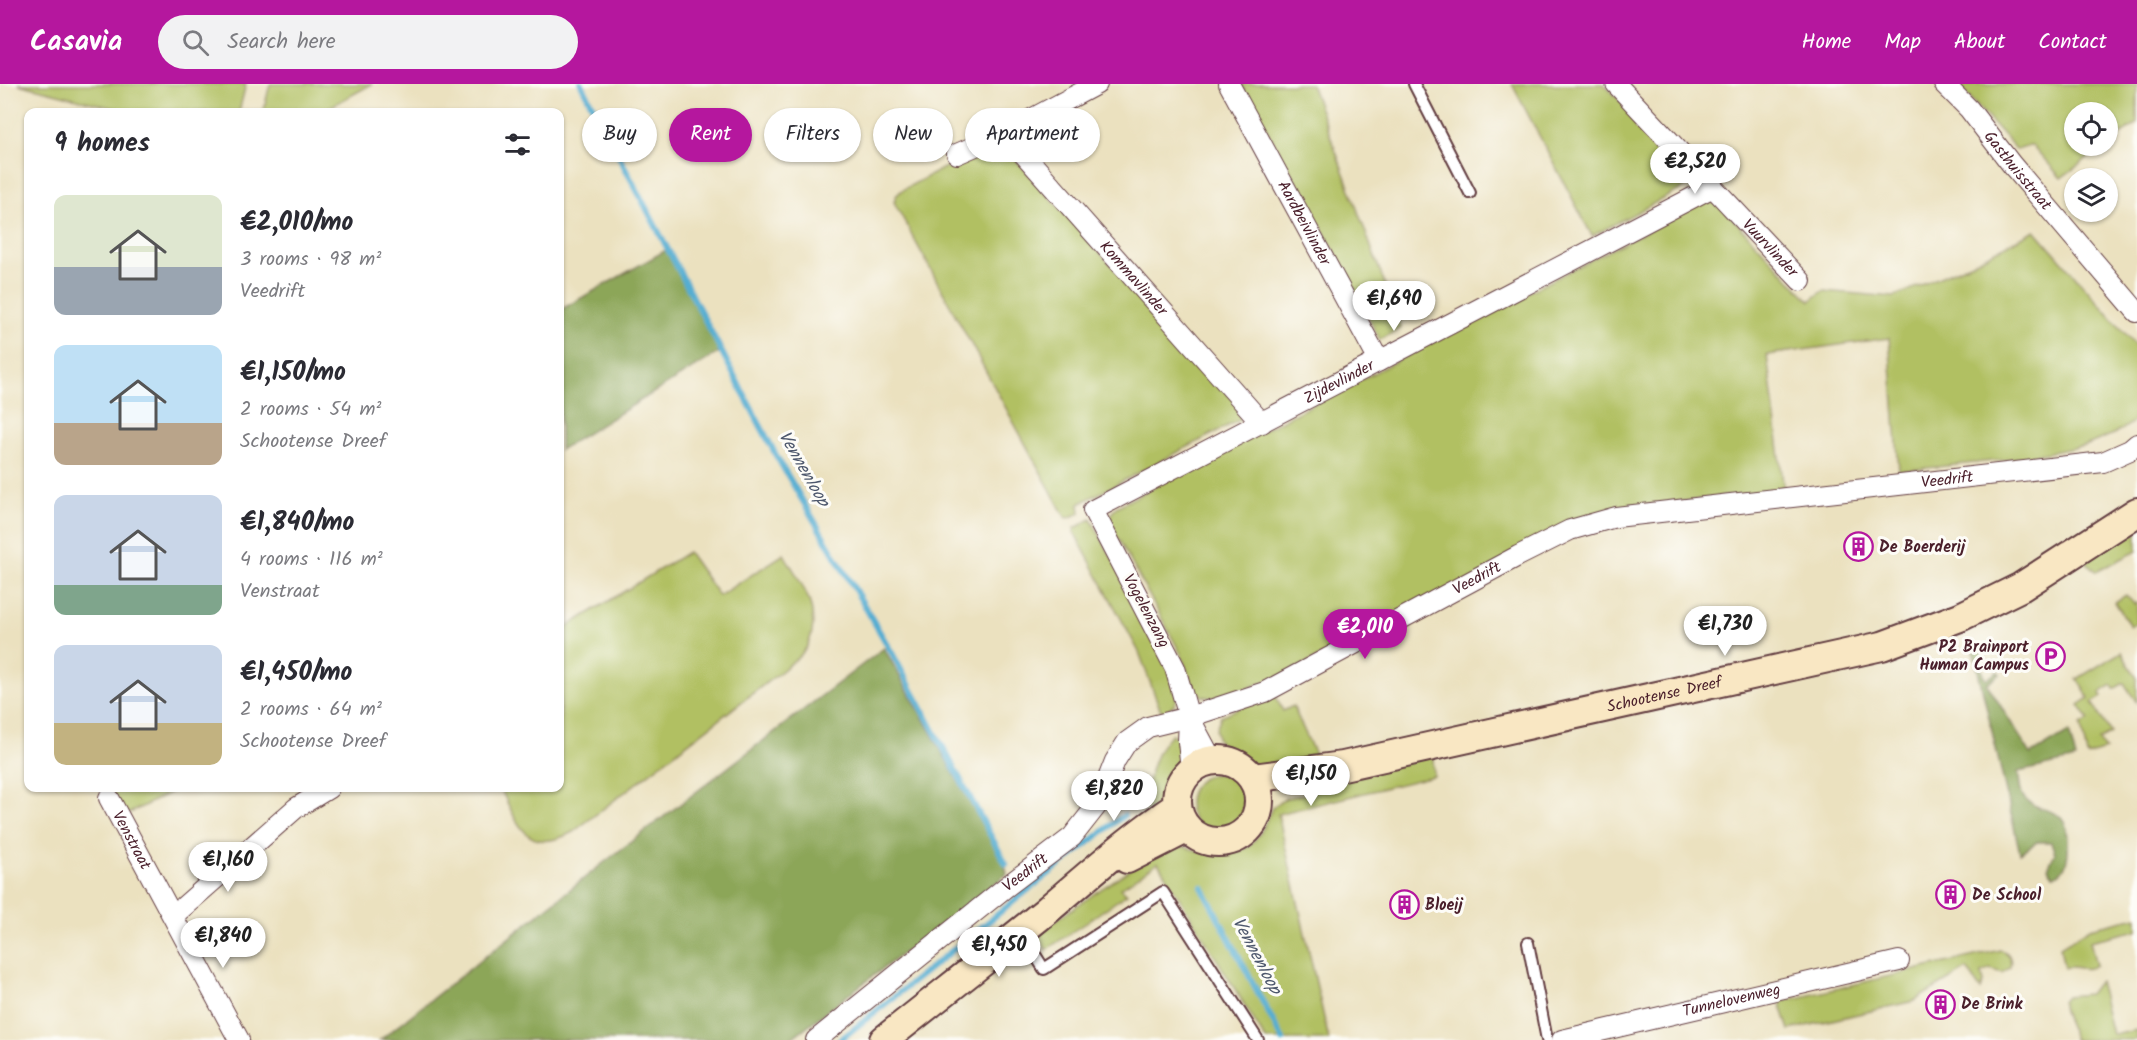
<!DOCTYPE html>
<meta charset="utf-8">
<style>
:root{--surface:#fff;--page:#f2f2f3;--text:#2b2b33;--muted:#7c7c81;--accent:#b5179e}
body{margin:0;font-family:Kalam,sans-serif;background:var(--page);color:var(--text);height:100vh;display:flex;flex-direction:column;font-size:22px;white-space:nowrap}
*{box-sizing:border-box;margin:0}
p{font-size:20px;color:var(--muted)}
.icon{flex:none;width:33px;height:33px;fill:none;stroke:currentColor;stroke-width:2;stroke-linecap:round;stroke-linejoin:round}
.map{position:relative;flex:1;overflow:hidden}
.drawer{position:absolute;left:24px;top:24px;width:540px;height:684px;display:flex;flex-direction:column;background:var(--surface);border-radius:12px;box-shadow:0 2px 4px #0004}
.drawer>*{flex:none}
.guide{position:absolute;left:582px;top:24px;width:570px;height:54px;display:flex;gap:12px}
.buttons{position:absolute;left:2064px;top:18px;display:grid;gap:12px}
.buttons a{display:grid;place-items:center;width:54px;height:54px;border-radius:50%;background:var(--surface);box-shadow:0 2px 4px #0004;font-size:30px}
.price{position:absolute;translate:-50% -51px;padding:0 14px;border-radius:21px;background:#fff;color:#222;font-size:20px;line-height:39px;filter:drop-shadow(0 2px 3px #0008)}
.price::after{content:'';position:absolute;left:50%;top:36px;width:18px;height:14px;margin-left:-9px;background:inherit;clip-path:polygon(0 0,100% 0,50% 100%)}
.price.selected{background:var(--accent);color:#fff}
ul{padding:0;list-style:none}
li{display:flex;align-items:center;gap:18px;height:150px;padding:0 30px}
li span{display:grid;place-items:center;flex:none;width:168px;height:120px;border-radius:12px;color:#555}
li>.icon{margin-inline-start:auto}
span .icon{width:72px;height:72px;fill:#fffc;stroke-width:1}
li b{font-size:26px}
h2{display:flex;justify-content:space-between;align-items:center;height:72px;padding:0 30px;font-size:26px}
.pill{padding:0 21px;border-radius:27px;background:var(--surface);box-shadow:0 2px 4px #0004;font-size:21px;line-height:54px}
.pill.selected{background:var(--accent);color:#fff}
header{display:flex;align-items:center;gap:36px;box-sizing:border-box;height:84px;padding:0 30px;background:var(--accent);color:#fff}
header strong{font-size:28px}
nav{display:flex;gap:33px;margin-inline-start:auto;font-size:21px}
.search{width:420px;height:54px;background:var(--page);display:flex;align-items:center;gap:15px;box-sizing:border-box;padding:0 21px;border-radius:33px;color:var(--muted);font-size:22px}
.map>svg:first-child{display:block}
.green{fill:#b1c062;stroke:#7e7046;stroke-width:1.5}
.forest{fill:#8ca658;stroke:#6b6242;stroke-width:1.5}
.lines{fill:none;stroke-linecap:round;stroke-linejoin:round}
.stream{stroke:#54add1;stroke-width:6}
.lane-casing{stroke:#623c41;stroke-width:14}
.street-casing{stroke:#623c41;stroke-width:22}
.secondary-casing{stroke:#623c41;stroke-width:32}
.lane{stroke:#fff;stroke-width:10}
.street{stroke:#fff;stroke-width:20}
.secondary{stroke:#f9e7c3;stroke-width:28}
.labels{text-anchor:middle;dominant-baseline:central;stroke-width:6;stroke-linejoin:round;paint-order:stroke}
.street-label{font-size:16px;fill:#4a1f2b;stroke:#fdfcf7}
.poi-label{font-size:16px;font-weight:bold;fill:#4a1f2b;stroke:#fdfcf7;text-anchor:start}
.water-label{font-size:18px;font-style:italic;fill:#4e586d;stroke:#fdfcf7}
</style>
<header>
<strong>Casavia</strong>
<div class="search"><svg class="icon" aria-label="search" viewBox="0 0 24 24"><circle cx="10" cy="10" r="6"/><path d="M15 15l6 6"/></svg>Search here</div>
<nav><a>Home</a><a>Map</a><a>About</a><a>Contact</a></nav>
</header>
<div class="map">
<svg width="2137" height="956" viewBox="0 0 2137 956">
<rect width="100%" height="100%" fill="#fdfcf7"/>
<filter id="ink" filterUnits="userSpaceOnUse"><feTurbulence type="fractalNoise" baseFrequency=".0167" numOctaves="2"/><feDisplacementMap in="SourceGraphic" scale="12" xChannelSelector="R" yChannelSelector="G"/><feConvolveMatrix kernelMatrix="1 2 1 2 8 2 1 2 1" color-interpolation-filters="sRGB"/></filter>
<filter id="wash" filterUnits="userSpaceOnUse"><feTurbulence type="fractalNoise" baseFrequency=".008" numOctaves="4" result="noise"/><feDisplacementMap in="SourceGraphic" scale="24" xChannelSelector="R" yChannelSelector="G"/><feGaussianBlur stdDeviation="1.35" result="paint"/><feColorMatrix in="noise" values="0 0 0 0 0 0 0 0 0 0 0 0 0 0 0 0 0 1.4 0 .05"/><feComposite in="paint" operator="in"/></filter>
<g filter="url(#wash)">
<rect width="100%" height="100%" fill="#ebe1bf"/>
<g class="green">
<polygon points="18,0 246,0 239,28 129,28"/>
<polygon points="270,0 372,0 321,28 263,28"/>
<polygon points="1241,0 1311,0 1401,244 1380,256 1336,170"/>
<polygon points="1512,0 1604,0 1689,89 1691,100 1592,152"/>
<polygon points="1957,0 2137,0 2137,39 2108,60 2108,28 2074,28 2074,62 2105,62 2061,94 2032,61 2017,66"/>
<polygon points="996,62 1002,63 1008,67 1239,322 1241,335 1079,420 1080,429 1068,434 1065,433 894,118 896,112 902,106 959,76"/>
<polygon points="1704,117 1719,120 1810,217 1823,207 1894,213 1974,178 2035,146 2137,263 2137,335 2120,347 2085,362 2012,375 1899,387 1889,254 1767,271 1784,406 1621,424 1279,593 1239,607 1213,614 1202,612 1194,605 1181,570 1112,443 1110,432 1116,423"/>
<polygon points="1091,435 1169,579 1177,614 1175,620 1164,629 1160,625 1139,568 1074,448 1075,444"/>
<polygon points="2137,438 2137,467 2096,488 2085,476"/>
<path d="M688 468 719 512 784 470C800 498 822 525 809 558 805 570 792 578 783 586L573 748C526 773 518 739 500 704H560V547Z"/>
<polygon points="2126,511 2134,520 2137,519 2137,539 2130,542 2115,518"/>
<polygon points="2121,568 2137,594 2137,619 2124,599 2114,605 2112,601 2100,609 2102,613 2092,619 2111,649 2099,656 2105,666 2087,672 2081,641 2089,636 2079,621 2089,614 2077,595"/>
<polygon points="1274,609 1283,627 1293,622 1318,677 1257,683 1231,668 1220,659 1217,654 1216,645 1221,632"/>
<path d="M1172 650 1181 658 1182 679 1171 698 1164 718 1147 728C1141 709 1156 661 1172 650Z"/>
<polygon points="1433,672 1434,692 1278,730 1329,956 1266,956 1158,779 1121,804 1127,810 1046,866 1037,849 1157,767 1181,762 1209,770 1230,769 1242,766 1250,762 1261,748 1272,724 1286,714 1309,709 1333,696"/>
<circle cx="1218" cy="719" r="29"/>
<polygon points="109,704 179,704 124,732"/>
<path d="M2137 833V846L2090 857 2096 881C2085 889 2075 880 2064 884L2060 863 2090 844Z"/>
<path d="M2000 866C2009 868 2012 874 2010 883L2003 889 1990 885 1982 889 1984 898 1981 906 1967 885 1914 917 1789 946 1780 918Z"/>
<path d="M2099 897 2112 950 2114 951 2137 946V956H2074C2071 942 2061 931 2062 917L2066 912 2089 910Z"/>
</g>
<g class="forest">
<polygon points="668,165 723,266 560,366 560,226"/>
<polygon points="884,564 1005,781 1007,790 789,956 380,956 602,780"/>
<path d="M1979 564 1987 576 1979 581 1987 595 1998 587 2000 590 1987 600 2031 671 2069 648 2076 675 2018 688C2020 696 2019 709 2025 715 2034 725 2055 726 2062 734 2070 744 2071 778 2061 788 2059 790 2055 791 2053 791L2048 784 2055 769 2051 758H2037L2020 769 1973 565Z"/>
</g>
<g class="lines">
<g class="stream">
<polyline points="581,0 778,375 891,567 1006,780"/>
<polyline points="1019,803 1023,810 1124,731"/>
<polyline points="1202,803 1283,956"/>
<polyline points="840,956 1023,810"/>
</g>
</g>
</g>
<g filter="url(#ink)">
<g class="lines">
<defs>
<g id="lane">
<polyline points="1414,0 1470,109"/>
<polyline points="1022,850 1044,885 1163,808 1258,956"/>
<polyline points="1528,859 1547,956"/>
</g>
<g id="street">
<path id="s1" d="M1229 0 1379 277"/>
<path id="s2" d="M1616 0 1801 197"/>
<path id="s3" d="M1944 0 1969 25 2012 81 2137 228"/>
<path id="s4" d="M1005 49 1262 339"/>
<polyline points="957,70 1005,49 1097,0"/>
<polyline points="1189,633 1188,658 1191,685"/>
<path id="s5" d="M1212 676 1189 633 1175 584 1093 426 1713 103"/>
<path id="s6" d="M109 714 239 956"/>
<polyline points="173,832 296,724 329,704"/>
<path id="s7" d="M816 956 1006 803 1072 753 1098 720 1115 677 1127 658 1148 643 1189 633 1265 608 1518 472 1570 446 1616 433 2103 378 2130 366 2137 360"/>
<path id="s8" d="M1562 956 1899 877"/>
</g>
<g id="secondary">
<circle cx="1218" cy="717" r="41"/>
<path id="s9" d="M1253 694 1343 682 1882 562 1960 533 2021 503 2137 428"/>
<polyline points="1127,775 1186,745"/>
<path d="M884 956C938 913 992 871 1045 828 1088 792 1129 754 1176 723"/>
</g>
</defs>
<use href="#lane" class="lane-casing"/>
<use href="#street" class="street-casing"/>
<use href="#secondary" class="secondary-casing"/>
<use href="#lane" class="lane"/>
<use href="#street" class="street"/>
<use href="#secondary" class="secondary"/>
</g>
</g>
<defs>
<symbol id="building-ring" viewBox="-11 -11 22 22"><circle r="9.5" fill="#fdfcf7" stroke="#b5179e" stroke-width="1.5"/><path d="M-4-6H4V6H1V3H-1V6H-4ZM-2.5-4.3h1.7v1.8h-1.7ZM.8-4.3h1.7v1.8H.8ZM-2.5-1h1.7V.8h-1.7ZM.8-1h1.7V.8H.8Z" fill="#b5179e"/></symbol>
<symbol id="parking-ring" viewBox="-11 -11 22 22"><circle r="9.5" fill="#fdfcf7" stroke="#b5179e" stroke-width="1.5"/><path d="M-3.5-5.5H1a3.5 3.5 0 0 1 0 7H-1V5.5H-3.5ZM-1-3.4V-.6H.8a1.4 1.4 0 0 0 0-2.8Z" fill="#b5179e"/></symbol>
</defs>
<g fill-rule="evenodd">
<use href="#building-ring" x="1842" y="446" width="33" height="33"/>
<use href="#parking-ring" x="2034" y="556" width="33" height="33"/>
<use href="#building-ring" x="1934" y="794" width="33" height="33"/>
<use href="#building-ring" x="1388" y="804" width="33" height="33"/>
<use href="#building-ring" x="1924" y="904" width="33" height="33"/>
</g>
<g class="labels">
<g class="street-label">
<text stroke="none"><textPath href="#s3" startOffset="114">Gasthuisstraat</textPath></text>
<text stroke="none"><textPath href="#s1" startOffset="158">Aardbeivlinder</textPath></text>
<text stroke="none"><textPath href="#s2" startOffset="225">Vuurvlinder</textPath></text>
<text stroke="none"><textPath href="#s4" startOffset="194">Kommavlinder</textPath></text>
<text stroke="none"><textPath href="#s5" startOffset="555">Zijdevlinder</textPath></text>
<text stroke="none"><textPath href="#s7" startOffset="1312">Veedrift</textPath></text>
<text stroke="none"><textPath href="#s7" startOffset="826">Veedrift</textPath></text>
<text transform="translate(1146 527) rotate(62)">Vogelenzang</text>
<text stroke="none"><textPath href="#s9" startOffset="420">Schootense Dreef</textPath></text>
<text stroke="none"><textPath href="#s6" startOffset="48">Venstraat</textPath></text>
<text stroke="none"><textPath href="#s7" startOffset="268">Veedrift</textPath></text>
<text stroke="none"><textPath href="#s8" startOffset="174">Tunnelovenweg</textPath></text>
</g>
<g class="poi-label">
<text x="1879" y="463">De Boerderij</text>
<text x="2029" y="563" text-anchor="end">P2 Brainport<tspan x="2029" dy="18">Human Campus</tspan></text>
<text x="1972" y="811">De School</text>
<text x="1425" y="821">Bloeij</text>
<text x="1961" y="920">De Brink</text>
</g>
<g class="water-label">
<text transform="translate(803 385) rotate(60)">Vennenloop</text>
<text transform="translate(1256 872) rotate(62)">Vennenloop</text>
</g>
</g>
</svg>
<div class="buttons">
<a><svg class="icon" aria-label="locate" viewBox="0 0 24 24"><circle cx="12" cy="12" r="6"/><path d="M12 2v4M12 18v4M2 12h4M18 12h4"/></svg></a>
<a><svg class="icon" aria-label="layers" viewBox="0 0 24 24"><path d="M12 4l9 5-9 5-9-5zM3 14l9 5 9-5"/></svg></a>
</div>
<b class="price" style="left:1695px;top:111px">€2,520</b>
<b class="price" style="left:1394px;top:248px">€1,690</b>
<b class="price" style="left:1725px;top:573px">€1,730</b>
<b class="price selected" style="left:1365px;top:576px">€2,010</b>
<b class="price" style="left:1311px;top:723px">€1,150</b>
<b class="price" style="left:1114px;top:738px">€1,820</b>
<b class="price" style="left:228px;top:809px">€1,160</b>
<b class="price" style="left:223px;top:885px">€1,840</b>
<b class="price" style="left:999px;top:894px">€1,450</b>
<div class="guide">
<a class="pill">Buy</a>
<a class="pill selected">Rent</a>
<a class="pill">Filters</a>
<a class="pill">New</a>
<a class="pill">Apartment</a>
</div>
<section class="drawer">
<h2>9 homes<svg class="icon" aria-label="filters" viewBox="0 0 24 24"><path d="M4 7h16M4 17h16"/><circle cx="9" cy="7" r="2"/><circle cx="15" cy="17" r="2"/></svg></h2>
<ul>
<li><span style="background:linear-gradient(#dfe7d0 60%,#9aa5b1 0)"><svg class="icon" aria-label="home" viewBox="0 0 24 24"><path d="M3 11l9-7 9 7M6 9v11h12V9"/></svg></span><div><b>€2,010/mo</b><p>3 rooms · 98 m²</p><p>Veedrift</p></div></li>
<li><span style="background:linear-gradient(#bfe0f5 65%,#b9a48a 0)"><svg class="icon" aria-label="home" viewBox="0 0 24 24"><path d="M3 11l9-7 9 7M6 9v11h12V9"/></svg></span><div><b>€1,150/mo</b><p>2 rooms · 54 m²</p><p>Schootense Dreef</p></div></li>
<li><span style="background:linear-gradient(#c9d6e8 75%,#7fa58c 0)"><svg class="icon" aria-label="home" viewBox="0 0 24 24"><path d="M3 11l9-7 9 7M6 9v11h12V9"/></svg></span><div><b>€1,840/mo</b><p>4 rooms · 116 m²</p><p>Venstraat</p></div></li>
<li><span style="background:linear-gradient(#c9d6e8 65%,#c2b280 0)"><svg class="icon" aria-label="home" viewBox="0 0 24 24"><path d="M3 11l9-7 9 7M6 9v11h12V9"/></svg></span><div><b>€1,450/mo</b><p>2 rooms · 64 m²</p><p>Schootense Dreef</p></div></li>
</ul>
</section>
</div>
